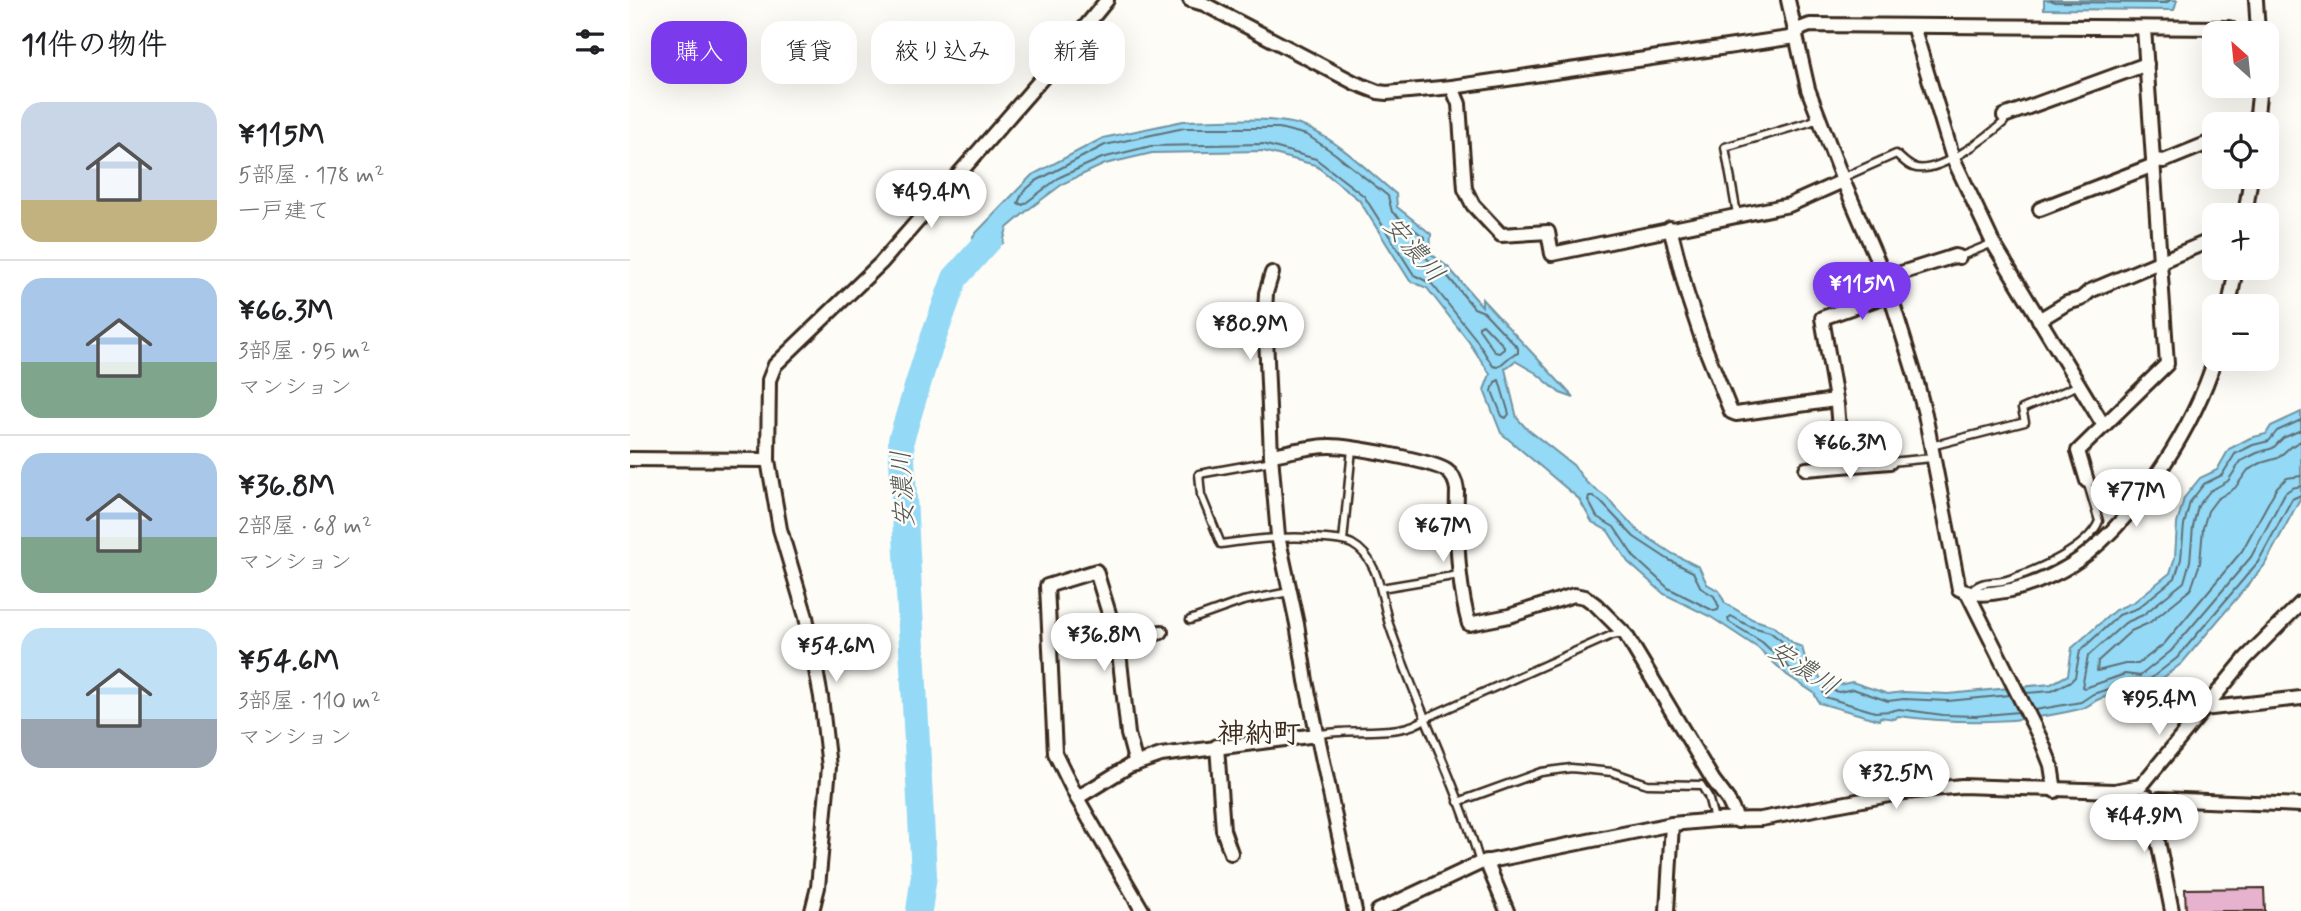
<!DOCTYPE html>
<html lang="ja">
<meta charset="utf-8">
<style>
:root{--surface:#fff;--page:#f6f6f6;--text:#202124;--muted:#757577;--line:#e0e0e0;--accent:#7c3aed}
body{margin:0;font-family:Mynerve,"Klee One",sans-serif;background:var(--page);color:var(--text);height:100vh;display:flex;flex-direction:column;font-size:26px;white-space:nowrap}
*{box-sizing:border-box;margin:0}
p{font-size:23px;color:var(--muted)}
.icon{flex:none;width:38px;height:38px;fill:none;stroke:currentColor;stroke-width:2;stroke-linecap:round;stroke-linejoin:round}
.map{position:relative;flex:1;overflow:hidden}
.details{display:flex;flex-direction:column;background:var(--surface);width:630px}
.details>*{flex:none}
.top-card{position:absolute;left:21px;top:21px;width:665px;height:63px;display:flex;gap:14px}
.needle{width:46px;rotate:333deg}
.fabs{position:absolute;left:1572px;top:21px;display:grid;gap:14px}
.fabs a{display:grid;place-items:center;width:77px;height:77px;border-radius:14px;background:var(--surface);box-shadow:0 7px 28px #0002;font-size:35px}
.price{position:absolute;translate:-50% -60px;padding:0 16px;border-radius:24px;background:#fff;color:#222;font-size:23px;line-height:46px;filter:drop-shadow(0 2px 4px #0008)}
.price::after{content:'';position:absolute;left:50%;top:42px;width:21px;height:16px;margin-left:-10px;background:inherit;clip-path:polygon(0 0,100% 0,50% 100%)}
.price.current{background:var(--accent);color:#fff}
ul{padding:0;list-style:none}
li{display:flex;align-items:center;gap:21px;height:175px;padding:0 21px}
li+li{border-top:2px solid var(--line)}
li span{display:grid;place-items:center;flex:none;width:196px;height:140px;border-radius:21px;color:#555}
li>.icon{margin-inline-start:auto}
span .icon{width:84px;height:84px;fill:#fffc;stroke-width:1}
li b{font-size:30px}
h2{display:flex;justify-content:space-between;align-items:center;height:84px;padding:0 21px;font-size:30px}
.tag{padding:0 24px;border-radius:21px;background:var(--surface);box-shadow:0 7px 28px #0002;font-size:24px;line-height:63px}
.tag.current{background:var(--accent);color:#fff}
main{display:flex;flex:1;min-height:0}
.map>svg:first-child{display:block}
.water{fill:#94d9f6;stroke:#7093a0;stroke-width:2}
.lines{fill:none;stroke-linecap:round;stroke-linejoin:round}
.shore{stroke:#5f7074;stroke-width:2}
.river{stroke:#94d9f6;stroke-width:26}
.building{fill:#e6b2cd;stroke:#3b2a1e;stroke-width:2}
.lane-casing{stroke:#3b2a1e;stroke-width:11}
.street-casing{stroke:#3b2a1e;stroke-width:18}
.lane{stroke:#fdfcf7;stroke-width:6}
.street{stroke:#fdfcf7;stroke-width:12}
.labels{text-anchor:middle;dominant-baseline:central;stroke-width:5;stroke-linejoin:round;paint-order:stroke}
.water-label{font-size:26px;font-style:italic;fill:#515654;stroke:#fdfcf7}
.quarter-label{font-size:28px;font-weight:bold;fill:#3b2a1e;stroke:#fdfcf7}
</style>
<main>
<section class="details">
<h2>11件の物件<svg class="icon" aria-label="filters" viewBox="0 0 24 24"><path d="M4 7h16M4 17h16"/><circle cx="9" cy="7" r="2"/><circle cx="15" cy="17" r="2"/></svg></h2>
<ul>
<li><span style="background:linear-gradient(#c9d6e8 70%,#c2b280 0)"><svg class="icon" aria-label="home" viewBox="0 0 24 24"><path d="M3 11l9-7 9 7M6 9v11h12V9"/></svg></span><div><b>¥115M</b><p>5部屋 · 178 m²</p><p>一戸建て</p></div></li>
<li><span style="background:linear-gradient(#a9c7e8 60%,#7fa58c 0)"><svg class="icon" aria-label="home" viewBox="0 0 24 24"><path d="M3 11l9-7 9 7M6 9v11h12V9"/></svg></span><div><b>¥66.3M</b><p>3部屋 · 95 m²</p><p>マンション</p></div></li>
<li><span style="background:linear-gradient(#a9c7e8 60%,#7fa58c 0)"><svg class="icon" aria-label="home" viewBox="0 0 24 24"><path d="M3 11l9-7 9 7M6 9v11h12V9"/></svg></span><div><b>¥36.8M</b><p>2部屋 · 68 m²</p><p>マンション</p></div></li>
<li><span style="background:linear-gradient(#bfe0f5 65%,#9aa5b1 0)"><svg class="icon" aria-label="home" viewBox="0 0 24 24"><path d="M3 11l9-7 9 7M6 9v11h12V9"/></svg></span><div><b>¥54.6M</b><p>3部屋 · 110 m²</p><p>マンション</p></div></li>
</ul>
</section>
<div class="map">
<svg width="1671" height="911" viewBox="0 0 1671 911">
<rect width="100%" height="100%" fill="#fdfcf7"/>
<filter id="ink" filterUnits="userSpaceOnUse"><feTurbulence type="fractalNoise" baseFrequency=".0143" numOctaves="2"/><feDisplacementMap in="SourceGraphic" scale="14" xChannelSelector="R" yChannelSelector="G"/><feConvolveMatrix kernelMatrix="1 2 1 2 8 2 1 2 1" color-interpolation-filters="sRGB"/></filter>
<g filter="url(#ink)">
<g class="water">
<polygon points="1414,0 1547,0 1544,10 1414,9"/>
<path d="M553 121C589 121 648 114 680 129 712 144 739 172 766 194L767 207 801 234 800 253 819 268 852 306V299L944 398 930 393 906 373 885 361 875 369 887 418 896 428 943 465 957 483 976 497 1008 531 1043 554 1069 567 1077 584 1089 591 1095 603 1122 619 1143 626 1164 644 1172 647 1175 658 1182 663 1192 681 1209 685 1222 682 1258 694 1273 692 1318 694 1421 684 1438 675 1442 648 1485 610 1504 602 1540 573 1545 557 1547 524 1554 498 1570 478 1587 470 1599 449 1620 438 1636 434 1641 426 1671 412V497L1634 566 1552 663 1506 699 1500 689C1490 693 1479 696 1469 699 1462 702 1457 708 1450 709 1388 724 1330 724 1268 716L1265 719 1250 717 1249 720 1189 703 1184 693 1157 675 1128 648 1081 617 1034 594 998 562 978 531 962 522 949 499 871 433 854 390 860 374 839 342 797 288 780 281 729 200 685 165 633 151 522 153 475 164 434 183 399 209 377 228 373 243 327 271 345 248 343 236 402 175 473 138Z"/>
</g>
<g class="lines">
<g class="shore">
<polyline points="1421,0 1424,2 1536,3 1540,0"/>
<polygon points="554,128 649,128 677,135 704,153 758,196 762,212 794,237 795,257 815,273 844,308 854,312 888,348 888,353 881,356 868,367 863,366 845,338 802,284 784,275 734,196 686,159 633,144 521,146 472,158 430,177 393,205 388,203 393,192 406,181 475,145"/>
<polygon points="853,324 874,346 874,349 869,353 865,352 849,329 849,326"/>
<polygon points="869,380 879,414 876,418 872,416 862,391 865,382"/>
<polyline points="1671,430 1653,438 1643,448 1627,453 1611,461 1598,481 1580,491 1568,506 1563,527 1560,561 1554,582 1513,615 1495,623 1458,656 1452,687 1455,688 1495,674 1510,676 1541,651 1621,557 1655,493 1662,488 1671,486"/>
<polyline points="1671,441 1660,447 1648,458 1631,463 1618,470 1605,488 1587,499 1578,511 1573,528 1570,563 1561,589 1519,623 1501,631 1468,661 1467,671 1495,664 1508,664 1534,644 1612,551 1647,487 1657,478 1671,476"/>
<polygon points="959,496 963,496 971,502 1004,537 1039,560 1063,572 1071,588 1084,596 1089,607 1088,610 1084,611 1038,588 1004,557 984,527 967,517 958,500"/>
<polygon points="1101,616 1119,626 1140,632 1167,653 1169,662 1179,673 1179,677 1175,678 1162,670 1132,642 1099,622 1098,619"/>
<polyline points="1396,693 1422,691 1441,681 1445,677 1450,651 1489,615 1508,608 1545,578 1551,559 1554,525 1560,502 1574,484 1592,475 1605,454 1623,445 1639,441 1647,431 1671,420"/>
<polyline points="1380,695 1318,701 1274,699 1258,701 1223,689 1209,692 1195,689 1193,692 1195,697 1245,712 1261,711 1269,709 1313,715 1346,716 1388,712"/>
<polyline points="1405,710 1451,702 1463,694 1498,683 1510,687 1547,658 1628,562 1662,499 1671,495"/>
</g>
<polyline class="river" points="289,911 294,875 271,440 295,361 325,278 360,239"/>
</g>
<polygon class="building" points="1634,888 1635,911 1556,911 1555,889"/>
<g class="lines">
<defs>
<g id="lane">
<path d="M1212 178 1266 154C1271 158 1277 165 1283 167 1307 176 1357 137 1374 122V116"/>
<polyline points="1107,214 1095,147 1180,122 1188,118"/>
<polyline points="1329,257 1363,243"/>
<polyline points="1301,446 1395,422 1392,409 1449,385"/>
<path d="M642 461 569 474 571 495 591 544C627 539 660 535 696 539 705 540 714 540 722 544 750 559 751 598 759 624 786 705 826 781 850 863"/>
<polyline points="1260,462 1302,458"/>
<polyline points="713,541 722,449"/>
<polyline points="751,588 829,575"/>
<path d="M1340 592C1353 578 1364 585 1380 579 1407 570 1458 549 1469 521L1457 481"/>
<polyline points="560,620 613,601 654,593 661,594"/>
<path d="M687 735C718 726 771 739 796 718L982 635 993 633"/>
<polyline points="828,802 911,772 941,768 982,772 1017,784 1071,785 1078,796 1084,819"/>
</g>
<g id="street">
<polyline points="560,0 574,4 725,83 748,92 757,93 822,87 1166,37"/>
<path d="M1158 0 1178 89 1212 178 1255 278 1284 372 1295 414 1329 589C1345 597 1364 593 1381 590 1407 584 1437 570 1458 553 1511 510 1565 424 1585 359"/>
<polyline points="1626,0 1628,33"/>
<polyline points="1283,26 1323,158 1363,243 1474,426"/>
<polyline points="1165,34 1172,28 1180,25 1599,28 1606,33"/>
<polyline points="822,87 829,104 835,189 843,205 871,235 918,232 922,254 1159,205 1213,181"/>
<polyline points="1374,116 1517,64"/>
<polyline points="1626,124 1630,86"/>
<polyline points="1524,160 1534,161 1576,144"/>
<polyline points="1410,209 1524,165"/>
<polyline points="1615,215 1621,177"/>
<polyline points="1040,228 1057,294 1074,345 1101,412 1106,414 1205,400"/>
<polyline points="642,273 636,293 635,312 641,455 648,536 667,624 676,681 725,911"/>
<polyline points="1255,278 1325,256 1329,257"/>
<polyline points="1599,306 1606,268"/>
<polyline points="1409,320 1437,303 1451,299 1460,291 1584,239"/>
<path d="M641 455C660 452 681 446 700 446 719 446 804 461 817 471 823 475 826 483 827 490 826 533 827 582 839 624L879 616 944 595 955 597 966 605 996 635 1083 780 1098 800 1108 821"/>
<polyline points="0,459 138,460"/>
<polyline points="1212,465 1207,405 1192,318 1261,294"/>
<polyline points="1176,469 1260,462"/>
<polyline points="1457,481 1448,451 1537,364 1514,28"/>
<polyline points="1338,594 1411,740 1421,765 1425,791"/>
<polyline points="1573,709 1671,698"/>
<polyline points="587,746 593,830 601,853"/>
<polyline points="506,764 498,734 488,643 531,632"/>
<polyline points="1517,796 1520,801 1542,911"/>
<polyline points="447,798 425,753 417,586 466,571 488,643"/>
<polyline points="1520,801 1530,799 1671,805"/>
<polyline points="856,861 877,911"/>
<polyline points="512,910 447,798 499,766 531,755 687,735"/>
<polyline points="182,911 188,887 199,767 191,697 176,617 150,529 138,460 139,380 145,365 251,263 429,59 477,0"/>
<polyline points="748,911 850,863 1042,824 1085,820 1131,819 1275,792 1332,786 1484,791 1511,786 1616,658 1671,603"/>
<polyline points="1037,911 1042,824"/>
</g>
</defs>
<use href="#lane" class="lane-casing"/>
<use href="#street" class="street-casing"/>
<use href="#lane" class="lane"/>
<use href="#street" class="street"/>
</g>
</g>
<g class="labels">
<g class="water-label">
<text transform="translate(783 250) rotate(49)">安濃川</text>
<text transform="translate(274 489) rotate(-93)">安濃川</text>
<text transform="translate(1173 669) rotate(33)">安濃川</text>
</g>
<g class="quarter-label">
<text x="629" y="734">神納町</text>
</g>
</g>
</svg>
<div class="fabs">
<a><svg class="needle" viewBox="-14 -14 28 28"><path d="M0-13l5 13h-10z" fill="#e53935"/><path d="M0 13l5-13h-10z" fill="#757577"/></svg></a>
<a><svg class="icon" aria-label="locate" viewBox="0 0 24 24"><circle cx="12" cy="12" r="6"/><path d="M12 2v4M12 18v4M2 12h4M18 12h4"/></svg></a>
<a>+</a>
<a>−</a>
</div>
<b class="price" style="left:301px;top:230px">¥49.4M</b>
<b class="price current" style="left:1232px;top:322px">¥115M</b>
<b class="price" style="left:620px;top:362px">¥80.9M</b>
<b class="price" style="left:1220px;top:481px">¥66.3M</b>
<b class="price" style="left:1506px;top:529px">¥77M</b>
<b class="price" style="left:813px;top:564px">¥67M</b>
<b class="price" style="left:474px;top:673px">¥36.8M</b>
<b class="price" style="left:206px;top:684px">¥54.6M</b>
<b class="price" style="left:1529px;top:737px">¥95.4M</b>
<b class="price" style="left:1266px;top:811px">¥32.5M</b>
<b class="price" style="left:1514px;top:854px">¥44.9M</b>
<div class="top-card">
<a class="tag current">購入</a>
<a class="tag">賃貸</a>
<a class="tag">絞り込み</a>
<a class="tag">新着</a>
</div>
</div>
</main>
